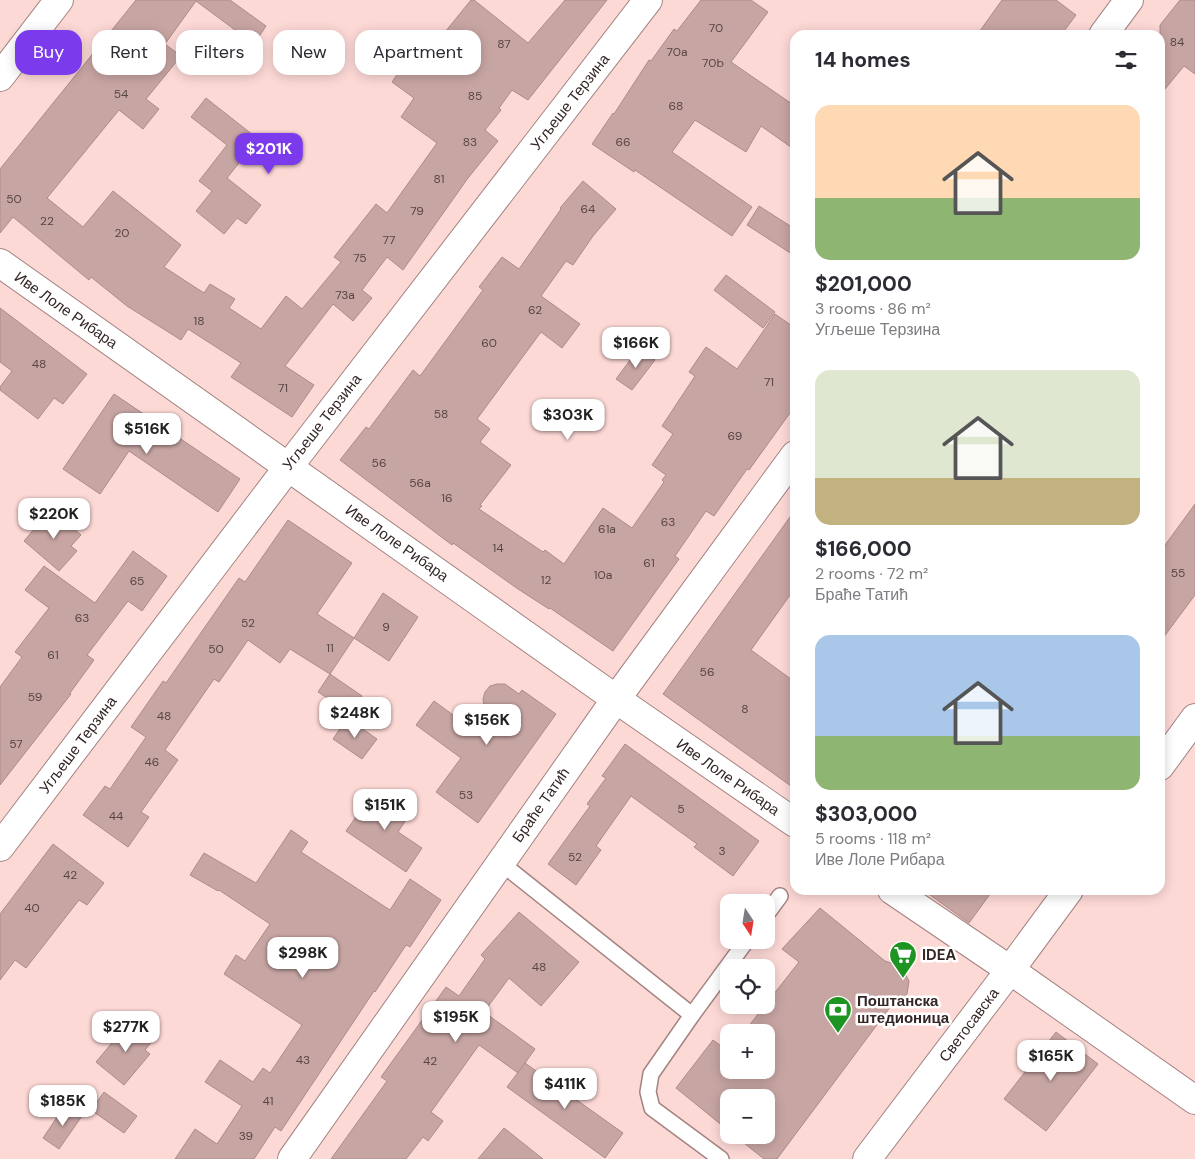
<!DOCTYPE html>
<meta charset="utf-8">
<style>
:root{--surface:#fff;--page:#f2f2f3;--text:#2b2b33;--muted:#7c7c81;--accent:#7c3aed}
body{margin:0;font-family:"DM Sans",sans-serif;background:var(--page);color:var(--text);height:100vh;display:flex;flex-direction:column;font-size:19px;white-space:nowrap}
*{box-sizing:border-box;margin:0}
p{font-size:16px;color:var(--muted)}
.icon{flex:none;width:28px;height:28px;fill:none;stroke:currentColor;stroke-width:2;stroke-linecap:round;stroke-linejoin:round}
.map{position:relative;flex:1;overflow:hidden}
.panel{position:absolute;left:790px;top:30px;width:375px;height:865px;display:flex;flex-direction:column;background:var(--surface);border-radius:15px;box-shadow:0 2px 12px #0003}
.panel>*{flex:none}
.banner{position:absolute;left:15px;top:30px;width:475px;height:45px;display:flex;gap:10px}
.needle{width:32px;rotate:168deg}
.tools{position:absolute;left:720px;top:894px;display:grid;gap:10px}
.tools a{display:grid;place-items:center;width:55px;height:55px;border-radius:10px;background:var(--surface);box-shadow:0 2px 12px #0003;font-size:25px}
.price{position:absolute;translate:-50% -42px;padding:0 11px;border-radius:10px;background:#fff;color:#222;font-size:16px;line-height:32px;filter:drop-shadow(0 1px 2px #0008)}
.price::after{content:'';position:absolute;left:50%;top:30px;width:15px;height:11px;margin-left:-8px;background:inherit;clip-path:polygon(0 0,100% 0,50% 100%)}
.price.on{background:var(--accent);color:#fff}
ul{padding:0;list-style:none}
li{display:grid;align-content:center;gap:10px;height:265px;padding:0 25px}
li span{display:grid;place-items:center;height:155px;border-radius:15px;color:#555}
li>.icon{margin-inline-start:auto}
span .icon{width:90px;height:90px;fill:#fffc;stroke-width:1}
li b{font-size:21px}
h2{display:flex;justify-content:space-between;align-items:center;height:60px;padding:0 25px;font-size:21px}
.tag{padding:0 18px;border-radius:15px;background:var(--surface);box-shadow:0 2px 12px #0003;font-size:18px;line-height:45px}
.tag.on{background:var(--accent);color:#fff}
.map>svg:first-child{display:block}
.building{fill:#c7a5a3;stroke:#ab8b88}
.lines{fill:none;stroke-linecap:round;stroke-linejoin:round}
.service-casing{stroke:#a38381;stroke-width:18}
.minor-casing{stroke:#a38381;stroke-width:30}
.tertiary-casing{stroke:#a38381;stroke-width:30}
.secondary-casing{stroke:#a38381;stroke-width:30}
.service{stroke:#fff;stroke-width:15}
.minor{stroke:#fff;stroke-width:28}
.tertiary{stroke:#fff;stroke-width:28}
.secondary{stroke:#fff;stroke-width:28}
.labels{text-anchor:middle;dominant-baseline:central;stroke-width:5;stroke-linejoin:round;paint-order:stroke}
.number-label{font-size:12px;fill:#584644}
.street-label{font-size:15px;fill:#332625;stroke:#fff}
.poi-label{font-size:15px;font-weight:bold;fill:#332625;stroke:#fff;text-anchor:start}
</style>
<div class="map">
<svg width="1195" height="1159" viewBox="0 0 1195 1159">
<rect width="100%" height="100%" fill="#fdd9d6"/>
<g class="building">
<polygon points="136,0 230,0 266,26 254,44 196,1 165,44 181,56 146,99 159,109 143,129 119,110 47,198 83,227 113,191 181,245 164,267 204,293 210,284 235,299 229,308 261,329 286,296 302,309 341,262 334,257 376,204 387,213 437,143 401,117 414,98 392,82 420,40 432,48 471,0 474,0 528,43 565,0 607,0 528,100 512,90 499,108 501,110 485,130 498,141 468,178 403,270 387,257 362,290 372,298 353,321 333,304 285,366 314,385 292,417 231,377 241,363 188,329 181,340 127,306 91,277 89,280 13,217 0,233 0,169"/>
<polygon points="701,0 751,0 768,12 731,62 795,106 795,150 761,126 746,152 695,120 672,152 752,207 732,236 635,170 634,172 592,144 613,113 614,114 649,60 651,61 674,29 677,31"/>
<polygon points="1002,0 1056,0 1076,15 1061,35 977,35"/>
<polygon points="1180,0 1195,0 1195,74 1184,66 1160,95 1160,25"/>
<polygon points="206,98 258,139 227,178 261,205 246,224 237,218 224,234 196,211 212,191 199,181 227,145 191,117"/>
<polygon points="583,181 616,209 593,236 573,265 566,261 541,296 580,324 562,348 541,332 477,419 490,429 480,442 511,465 480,505 482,506 479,509 543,552 545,550 564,564 603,508 632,528 664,482 662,480 666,475 652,465 673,434 662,426 695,376 689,372 706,347 737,369 775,314 795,328 795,406 749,470 747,469 714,516 706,511 675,556 679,559 613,651 550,608 549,609 518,589 453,543 452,545 340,460 366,427 369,429 413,370 420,376 483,290 479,287 502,257 519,269 561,209 560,208"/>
<polygon points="759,206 795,229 795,256 747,225"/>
<polygon points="726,275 775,312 763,328 714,290"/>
<polygon points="0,308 87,374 63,404 54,398 38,419 0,390 0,387 12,371 0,362"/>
<polygon points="639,348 655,360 632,390 616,379"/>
<polygon points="114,394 240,479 218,512 129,451 100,494 63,469"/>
<polygon points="1195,504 1195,595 1160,642 1160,552"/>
<polygon points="51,509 81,535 71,546 77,551 59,571 24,541"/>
<polygon points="795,510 795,588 751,650 795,682 795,789 663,694"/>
<polygon points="288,520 352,563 317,614 354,638 330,674 290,649 280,663 248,640 219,682 214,679 165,750 178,760 141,812 149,817 128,847 83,815 105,786 110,789 146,737 131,727 163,681 166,683 239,578 245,582"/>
<polygon points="133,551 167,576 142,611 128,601 87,655 94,660 70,693 71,694 0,785 0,687 22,657 15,652 49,608 25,590 44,566 95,603"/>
<polygon points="383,593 418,617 389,661 354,638"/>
<polygon points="330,674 362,696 350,713 318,692"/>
<polygon points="497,684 505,684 519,694 522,690 556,714 478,823 436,792 461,758 416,725 434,701 490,742 483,699 485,692 490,686"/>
<polygon points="347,718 377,739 362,759 333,739"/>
<polygon points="625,744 759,841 733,876 694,847 697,844 631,796 596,846 601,850 576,885 548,864 590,806 587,804 606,778 602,776"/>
<polygon points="375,790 410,814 398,832 422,848 406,872 346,831"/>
<polygon points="291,830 308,842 301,852 390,910 410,879 441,900 410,947 406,945 375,992 374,991 281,1131 275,1127 254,1159 175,1159 195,1129 217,1144 242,1106 205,1082 220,1060 253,1082 263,1068 270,1073 302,1025 224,974 236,955 245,961 270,924 219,890 218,891 190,875 204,853 256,883"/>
<polygon points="53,844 104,883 87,905 79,900 26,968 15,960 0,980 0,914"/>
<polygon points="923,890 993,890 969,923"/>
<polygon points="820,908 885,961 901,966 909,981 907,994 899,1003 891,1006 777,1159 764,1159 734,1135 766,1135 766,1098 729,1098 729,1131 676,1088 713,1040 729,1052 729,1070 766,1070 766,1032 744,1032 799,962 782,949"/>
<polygon points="519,912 579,962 541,1006 509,978 484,1012 535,1049 518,1073 479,1045 431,1112 443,1121 428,1141 423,1137 406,1159 331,1159 387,1081 381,1077 446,987 459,996 485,959 481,955"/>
<polygon points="131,1020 154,1039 145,1050 150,1054 124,1085 96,1062"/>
<polygon points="1056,1032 1098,1064 1046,1131 1004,1099"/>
<polygon points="525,1063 623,1133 605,1158 507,1087"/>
<polygon points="104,1092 137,1116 124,1133 91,1110"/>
<polygon points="66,1104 82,1116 59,1149 43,1138"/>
<polygon points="504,1128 543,1159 478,1159"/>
</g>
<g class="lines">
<defs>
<g id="service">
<polyline points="501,863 692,1015"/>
<polyline points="766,915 780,896"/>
<polyline points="721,1159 652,1108 648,1092 651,1074 692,1015 747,940"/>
</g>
<g id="minor">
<polyline points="1103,35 1129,0"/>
<polyline points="0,847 289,466 648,0"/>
<polyline points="292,1159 616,699 795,455"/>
<polyline points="867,1159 1010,970"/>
</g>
<g id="tertiary">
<polyline points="0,263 616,699 795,823"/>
<polyline points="1160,766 1195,718"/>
<polyline points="892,890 1010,970 1195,1100"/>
<polyline points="1010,970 1069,890"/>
</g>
<polyline id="secondary" points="0,77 59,0"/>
</defs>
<use href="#service" class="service-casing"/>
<use href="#minor" class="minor-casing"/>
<use href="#tertiary" class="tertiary-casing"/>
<use href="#secondary" class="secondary-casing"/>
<use href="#service" class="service"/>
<use href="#minor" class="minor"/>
<use href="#tertiary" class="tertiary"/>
<use href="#secondary" class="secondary"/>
</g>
<defs>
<symbol id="supermarket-pin" viewBox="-11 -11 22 30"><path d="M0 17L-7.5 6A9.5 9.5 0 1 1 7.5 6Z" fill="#1e9422" stroke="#fff"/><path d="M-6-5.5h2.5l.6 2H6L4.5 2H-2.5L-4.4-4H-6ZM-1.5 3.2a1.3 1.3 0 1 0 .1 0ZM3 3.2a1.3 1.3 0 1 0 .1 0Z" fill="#fff"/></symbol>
<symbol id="bank-pin" viewBox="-11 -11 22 30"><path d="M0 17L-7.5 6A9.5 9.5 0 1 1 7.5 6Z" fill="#1e9422" stroke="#fff"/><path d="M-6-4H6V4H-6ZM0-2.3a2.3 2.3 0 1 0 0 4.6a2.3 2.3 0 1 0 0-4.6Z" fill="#fff"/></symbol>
</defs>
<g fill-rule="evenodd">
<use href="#supermarket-pin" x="887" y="939" width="32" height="43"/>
<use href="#bank-pin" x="822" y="994" width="32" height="43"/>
</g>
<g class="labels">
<g class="number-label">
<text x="716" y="28">70</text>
<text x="1177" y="42">84</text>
<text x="504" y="44">87</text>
<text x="677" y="52">70a</text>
<text x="713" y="63">70b</text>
<text x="121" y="94">54</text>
<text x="475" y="96">85</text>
<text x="676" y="106">68</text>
<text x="470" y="142">83</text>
<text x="623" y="142">66</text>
<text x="439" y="179">81</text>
<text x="14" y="199">50</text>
<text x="588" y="209">64</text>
<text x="417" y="211">79</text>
<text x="47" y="221">22</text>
<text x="122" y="233">20</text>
<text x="389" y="240">77</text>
<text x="360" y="258">75</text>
<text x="345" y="295">73a</text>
<text x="535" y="310">62</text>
<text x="199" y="321">18</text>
<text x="489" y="343">60</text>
<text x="39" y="364">48</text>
<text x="769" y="382">71</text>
<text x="283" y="388">71</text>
<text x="441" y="414">58</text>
<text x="735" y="436">69</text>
<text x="379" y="463">56</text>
<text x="420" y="483">56a</text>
<text x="447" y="498">16</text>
<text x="668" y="522">63</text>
<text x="607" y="529">61a</text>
<text x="498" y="548">14</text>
<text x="649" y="563">61</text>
<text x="1178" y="573">55</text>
<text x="603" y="575">10a</text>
<text x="546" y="580">12</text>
<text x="137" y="581">65</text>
<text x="82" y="618">63</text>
<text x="248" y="623">52</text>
<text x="386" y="627">9</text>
<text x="330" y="648">11</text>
<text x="216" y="649">50</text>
<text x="53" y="655">61</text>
<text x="707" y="672">56</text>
<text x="35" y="697">59</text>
<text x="745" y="709">8</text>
<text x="164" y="716">48</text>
<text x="16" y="744">57</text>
<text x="152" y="762">46</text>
<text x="466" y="795">53</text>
<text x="681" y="809">5</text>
<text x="116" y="816">44</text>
<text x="722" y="851">3</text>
<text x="575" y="857">52</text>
<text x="70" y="875">42</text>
<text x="32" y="908">40</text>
<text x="539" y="967">48</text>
<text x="303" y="1060">43</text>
<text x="430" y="1061">42</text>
<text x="268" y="1101">41</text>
<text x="246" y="1136">39</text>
</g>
<g class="street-label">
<text transform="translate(570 102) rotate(-52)">Угљеше Терзина</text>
<text transform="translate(66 310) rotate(35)">Иве Лоле Рибара</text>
<text transform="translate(322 422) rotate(-52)">Угљеше Терзина</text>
<text transform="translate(397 543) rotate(35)">Иве Лоле Рибара</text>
<text transform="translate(78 745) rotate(-53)">Угљеше Терзина</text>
<text transform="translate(728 777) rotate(35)">Иве Лоле Рибара</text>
<text transform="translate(541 805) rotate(-55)">Браће Татић</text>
<text transform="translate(969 1025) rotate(-53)">Светосавска</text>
</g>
<g class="poi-label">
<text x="922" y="955">IDEA</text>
<text x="857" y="1001">Поштанска<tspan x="857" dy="17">штедионица</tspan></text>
</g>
</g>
</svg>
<div class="tools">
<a><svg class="needle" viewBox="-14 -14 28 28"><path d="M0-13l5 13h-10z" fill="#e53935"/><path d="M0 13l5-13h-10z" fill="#7c7c81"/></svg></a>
<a><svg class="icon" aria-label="locate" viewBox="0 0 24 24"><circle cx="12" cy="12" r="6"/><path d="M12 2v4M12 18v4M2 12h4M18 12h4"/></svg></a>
<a>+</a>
<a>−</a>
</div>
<b class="price on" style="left:269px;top:175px">$201K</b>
<b class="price" style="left:636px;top:369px">$166K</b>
<b class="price" style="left:568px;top:441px">$303K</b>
<b class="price" style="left:147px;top:455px">$516K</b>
<b class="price" style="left:54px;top:540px">$220K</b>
<b class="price" style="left:355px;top:739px">$248K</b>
<b class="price" style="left:487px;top:746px">$156K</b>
<b class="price" style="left:385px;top:831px">$151K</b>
<b class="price" style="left:303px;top:979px">$298K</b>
<b class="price" style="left:456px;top:1043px">$195K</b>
<b class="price" style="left:126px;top:1053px">$277K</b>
<b class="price" style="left:1051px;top:1082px">$165K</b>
<b class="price" style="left:565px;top:1110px">$411K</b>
<b class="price" style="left:63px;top:1127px">$185K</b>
<div class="banner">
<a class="tag on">Buy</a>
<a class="tag">Rent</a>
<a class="tag">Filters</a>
<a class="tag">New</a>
<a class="tag">Apartment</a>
</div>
<section class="panel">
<h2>14 homes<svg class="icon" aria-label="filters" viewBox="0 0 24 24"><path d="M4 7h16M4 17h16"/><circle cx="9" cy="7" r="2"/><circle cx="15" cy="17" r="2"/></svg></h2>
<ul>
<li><span style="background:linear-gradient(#ffd9b3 60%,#8fb573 0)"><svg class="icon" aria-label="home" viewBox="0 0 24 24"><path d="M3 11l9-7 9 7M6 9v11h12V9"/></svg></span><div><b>$201,000</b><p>3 rooms · 86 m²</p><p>Угљеше Терзина</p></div></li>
<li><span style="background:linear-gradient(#dfe7d0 70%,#c2b280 0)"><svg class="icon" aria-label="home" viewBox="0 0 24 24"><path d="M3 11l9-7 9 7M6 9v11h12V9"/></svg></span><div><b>$166,000</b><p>2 rooms · 72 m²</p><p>Браће Татић</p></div></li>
<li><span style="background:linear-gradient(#a9c7e8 65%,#8fb573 0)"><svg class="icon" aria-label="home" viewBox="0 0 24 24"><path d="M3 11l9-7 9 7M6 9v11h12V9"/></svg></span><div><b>$303,000</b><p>5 rooms · 118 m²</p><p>Иве Лоле Рибара</p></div></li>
</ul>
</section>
</div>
